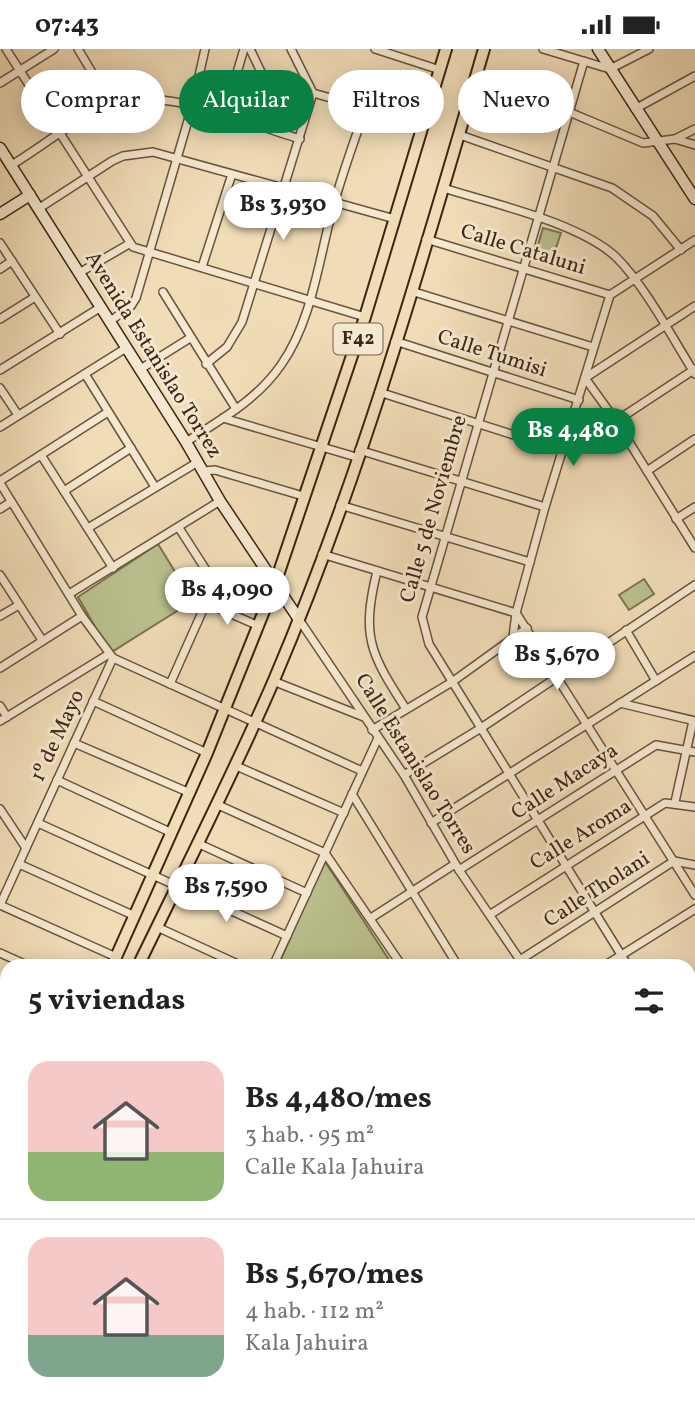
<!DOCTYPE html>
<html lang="es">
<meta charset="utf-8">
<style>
:root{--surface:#fff;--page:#f6f6f6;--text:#222;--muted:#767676;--line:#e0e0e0;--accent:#0b8043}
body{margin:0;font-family:Vollkorn,serif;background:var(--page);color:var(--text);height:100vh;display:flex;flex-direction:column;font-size:26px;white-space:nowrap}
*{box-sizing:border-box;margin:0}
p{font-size:23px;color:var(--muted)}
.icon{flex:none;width:38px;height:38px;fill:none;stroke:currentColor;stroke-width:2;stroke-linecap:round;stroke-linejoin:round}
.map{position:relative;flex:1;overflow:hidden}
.drawer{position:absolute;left:0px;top:910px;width:696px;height:448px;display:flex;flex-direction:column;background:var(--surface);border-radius:21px 21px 0 0;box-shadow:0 4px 18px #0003}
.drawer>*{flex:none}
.top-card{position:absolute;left:21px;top:21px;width:654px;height:63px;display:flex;gap:14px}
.price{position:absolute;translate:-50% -60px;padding:0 16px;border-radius:24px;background:#fff;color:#222;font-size:23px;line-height:46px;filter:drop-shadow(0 2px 4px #0008)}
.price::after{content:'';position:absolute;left:50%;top:42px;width:21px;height:16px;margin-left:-10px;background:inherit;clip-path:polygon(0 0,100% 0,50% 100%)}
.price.on{background:var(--accent);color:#fff}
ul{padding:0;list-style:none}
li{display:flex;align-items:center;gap:21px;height:175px;padding:0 28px}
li+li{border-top:2px solid var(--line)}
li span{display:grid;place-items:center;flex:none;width:196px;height:140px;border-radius:21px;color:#555}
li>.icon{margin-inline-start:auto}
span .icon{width:84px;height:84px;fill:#fffc;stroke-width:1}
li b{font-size:30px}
h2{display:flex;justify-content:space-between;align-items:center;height:84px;padding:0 28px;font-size:30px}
.chip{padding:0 24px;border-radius:32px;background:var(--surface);box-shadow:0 4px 18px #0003;font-size:24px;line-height:63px}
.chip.on{background:var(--accent);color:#fff}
.status{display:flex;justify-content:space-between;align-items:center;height:49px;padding:0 35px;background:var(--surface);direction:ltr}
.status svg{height:19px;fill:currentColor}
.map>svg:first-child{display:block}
.green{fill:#bac08e;stroke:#7c7250;stroke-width:2}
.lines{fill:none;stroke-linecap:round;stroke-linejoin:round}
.stream{stroke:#777d75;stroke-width:2}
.street-casing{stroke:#6a523c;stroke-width:10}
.secondary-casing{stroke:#3e2413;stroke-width:13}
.primary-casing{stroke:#3e2413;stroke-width:14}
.highway-casing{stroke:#3e2413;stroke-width:16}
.street{stroke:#f5e8d0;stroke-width:7}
.secondary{stroke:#f5e8d0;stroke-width:10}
.primary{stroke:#f0dcb7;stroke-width:10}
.highway{stroke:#f0dcb7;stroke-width:12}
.labels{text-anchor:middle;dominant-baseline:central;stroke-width:6;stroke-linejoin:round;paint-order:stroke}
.shield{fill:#f5e8d0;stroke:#755f4c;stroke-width:2}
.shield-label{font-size:19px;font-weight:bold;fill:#3e2413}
.street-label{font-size:21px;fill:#3e2413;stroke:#f5e8d0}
</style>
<div class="status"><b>07:43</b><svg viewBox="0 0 49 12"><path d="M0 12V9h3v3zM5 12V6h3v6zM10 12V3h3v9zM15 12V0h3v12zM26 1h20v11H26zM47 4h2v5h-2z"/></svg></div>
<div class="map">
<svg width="695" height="1358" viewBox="0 0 695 1358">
<rect width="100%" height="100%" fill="#f0dcb7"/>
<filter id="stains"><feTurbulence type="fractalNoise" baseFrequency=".00286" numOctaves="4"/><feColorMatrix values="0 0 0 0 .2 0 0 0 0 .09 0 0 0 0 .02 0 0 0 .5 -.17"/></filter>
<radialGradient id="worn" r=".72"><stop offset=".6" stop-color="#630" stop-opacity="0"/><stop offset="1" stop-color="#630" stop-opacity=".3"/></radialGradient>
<g class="green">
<polygon points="543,179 561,184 551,214 534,209"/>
<polygon points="158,495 193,552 110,604 78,548"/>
<polygon points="644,530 654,545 629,561 619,546"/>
<polygon points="324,811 393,917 278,917"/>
</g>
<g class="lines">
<g class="stream">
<polyline points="690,1178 695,1173"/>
<polyline points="337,1358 355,1351"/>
</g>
<defs>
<g id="street">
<polyline points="6,0 133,198 365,268"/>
<polyline points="78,0 111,55"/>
<polyline points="291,0 313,44 423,75"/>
<polyline points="375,0 440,21"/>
<polyline points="543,0 610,20 649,0"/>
<polyline points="584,12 422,568 429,595 628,917"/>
<polyline points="0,34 54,0"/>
<polyline points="474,34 569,63 643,94 675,90 695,96"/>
<polyline points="635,60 695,27"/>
<polyline points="224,67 244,0"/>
<polyline points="250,75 262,25 250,0"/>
<polyline points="460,86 612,139 653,167 681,201"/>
<polyline points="675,90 695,80"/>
<path d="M10 117C40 99 81 66 112 55 163 36 249 75 300 90"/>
<path d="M443 139C491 154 581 174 617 209 645 237 673 290 695 325"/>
<polyline points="38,160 112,112 123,107 153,103 395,170"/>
<polyline points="426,190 610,246"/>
<polyline points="0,194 60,285"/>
<polyline points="202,218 232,125"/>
<polyline points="0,220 12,212"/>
<polyline points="79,224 129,195"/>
<polyline points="411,242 593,298"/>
<polyline points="163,243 236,360"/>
<polyline points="610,246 695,191"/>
<polyline points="695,257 585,329 616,372 695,499"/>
<polyline points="0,270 35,248"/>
<polyline points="109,273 131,257 136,249 192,58 205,0"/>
<polyline points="395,292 579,351"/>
<polyline points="206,315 227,298 242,273 313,44"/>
<polyline points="0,321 101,258"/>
<polyline points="139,321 190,289"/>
<polyline points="85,325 155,438"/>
<polyline points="0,339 18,366"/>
<polyline points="379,343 564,402"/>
<polyline points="223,369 356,408"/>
<polyline points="616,372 695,320"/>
<polyline points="0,378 126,299"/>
<path d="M186 393C220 371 257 351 281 316 313 271 319 207 334 155 343 122 355 90 366 58"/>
<polyline points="359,401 545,458"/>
<polyline points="41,406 113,519"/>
<polyline points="204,422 215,421 303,447"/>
<polyline points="647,422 695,390"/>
<polyline points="0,432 108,363"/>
<polyline points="0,434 82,567 113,609 362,722"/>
<polyline points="64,442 131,399"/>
<polyline points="340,456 530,513"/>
<polyline points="0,460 11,453"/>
<polyline points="676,470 695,458"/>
<polyline points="88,479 198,413"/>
<polyline points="322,505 516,564 695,846"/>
<path d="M377 522C361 588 370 604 406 660"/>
<polyline points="0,526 42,591"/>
<polyline points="69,545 220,452"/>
<polyline points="206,554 259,577"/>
<polyline points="0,567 19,556"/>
<polyline points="298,569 404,726 459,821 524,917"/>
<polyline points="626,581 656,632"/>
<polyline points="513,588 516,564 545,458 610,246"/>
<polyline points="0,619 82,567"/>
<polyline points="273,632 364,668"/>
<polyline points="170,635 211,543 206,521 179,479"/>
<polyline points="93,652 207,704"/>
<polyline points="620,654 695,672"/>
<polyline points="0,657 7,668"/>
<polyline points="0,672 109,605"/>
<polyline points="372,681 452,633 527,579"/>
<polyline points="74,694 190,744"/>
<polyline points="234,716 344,764"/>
<polyline points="404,726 481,679 695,536"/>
<polyline points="57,731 172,784"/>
<polyline points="352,745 458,917"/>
<polyline points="675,753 693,672"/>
<polyline points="216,755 325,804 402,917"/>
<polyline points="0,760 26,799"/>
<polyline points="38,774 287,887"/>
<polyline points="431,774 695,607"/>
<polyline points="197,794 307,844"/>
<polyline points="19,815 135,867"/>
<polyline points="459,821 656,696 695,703"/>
<polyline points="0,856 113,609"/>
<polyline points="0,856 116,908"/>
<polyline points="491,865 665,754 695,758"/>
<polyline points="371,869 455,815"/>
<polyline points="157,878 242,917"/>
<polyline points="0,904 29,917"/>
<polyline points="520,911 674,812 695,816"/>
<polyline points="273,917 378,689"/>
<polyline points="604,917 695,860"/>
<polyline points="690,933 695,929"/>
<polyline points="0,956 7,959"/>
<polyline points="690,1080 695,1079"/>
<polyline points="690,1139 695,1132"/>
<polyline points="0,1177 7,1176"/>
<polyline points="690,1235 695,1230"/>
<polyline points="690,1258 695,1260"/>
<polyline points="0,1284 7,1284"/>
<polyline points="690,1309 695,1311"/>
<polyline points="0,1339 7,1339"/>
<polyline points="186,1351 190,1358"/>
<polyline points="656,1351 678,1358"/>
<polyline points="4,1358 7,1351"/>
<polyline points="56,1358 59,1351"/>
<polyline points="106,1358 108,1351"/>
<polyline points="300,1358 313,1351"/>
<polyline points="538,1358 547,1351"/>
<polyline points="599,1358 615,1351"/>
</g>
<g id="secondary">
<polyline points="598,0 695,150"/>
<polyline points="0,99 186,393 220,452 298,569"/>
<polyline points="0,165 30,146"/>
<polyline points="0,1019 7,1028"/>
<polyline points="0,1044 7,1053"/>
<polyline points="0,1154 7,1138"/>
<polyline points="0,1227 7,1212"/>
</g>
<g id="primary">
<polyline points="112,917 207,704 276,532 365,268 446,0"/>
<path d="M138 917C184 822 232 728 274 631 361 427 422 212 484 0"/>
<polyline points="0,1074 7,1075"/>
<polyline points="0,1094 7,1091"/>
</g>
<g id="highway">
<polyline points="690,1063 695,1063"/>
<polyline points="0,1086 7,1085"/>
</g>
</defs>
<use href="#street" class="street-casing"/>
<use href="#secondary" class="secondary-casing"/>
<use href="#primary" class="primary-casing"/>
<use href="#highway" class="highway-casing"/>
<use href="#street" class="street"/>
<use href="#secondary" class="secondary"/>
<use href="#primary" class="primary"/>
<use href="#highway" class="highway"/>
</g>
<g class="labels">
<rect class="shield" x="333.5" y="274.5" width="49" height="31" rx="5"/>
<g class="shield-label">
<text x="358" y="290">F42</text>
</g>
<g class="street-label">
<text transform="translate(523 201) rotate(17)">Calle Cataluni</text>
<text transform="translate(492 305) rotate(18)">Calle Tumisi</text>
<text transform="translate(153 306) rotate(58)">Avenida Estanislao Torrez</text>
<text transform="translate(434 460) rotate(-74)">Calle 5 de Noviembre</text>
<text transform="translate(58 687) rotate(-65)">1º de Mayo</text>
<text transform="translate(415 715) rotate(58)">Calle Estanislao Torres</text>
<text transform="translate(565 733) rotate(-33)">Calle Macaya</text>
<text transform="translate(581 786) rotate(-32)">Calle Aroma</text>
<text transform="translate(597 841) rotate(-33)">Calle Tholani</text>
</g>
</g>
<rect width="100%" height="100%" filter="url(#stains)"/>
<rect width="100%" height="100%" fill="url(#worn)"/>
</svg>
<b class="price" style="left:283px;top:193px">Bs 3,930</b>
<b class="price on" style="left:573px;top:419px">Bs 4,480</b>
<b class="price" style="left:227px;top:578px">Bs 4,090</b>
<b class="price" style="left:557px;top:643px">Bs 5,670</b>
<b class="price" style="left:226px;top:875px">Bs 7,590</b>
<div class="top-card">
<a class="chip">Comprar</a>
<a class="chip on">Alquilar</a>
<a class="chip">Filtros</a>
<a class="chip">Nuevo</a>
</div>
<section class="drawer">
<h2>5 viviendas<svg class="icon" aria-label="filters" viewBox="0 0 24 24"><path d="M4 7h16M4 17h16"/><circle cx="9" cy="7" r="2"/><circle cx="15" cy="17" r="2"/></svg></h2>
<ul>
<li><span style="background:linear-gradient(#f6c9c9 65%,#8fb573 0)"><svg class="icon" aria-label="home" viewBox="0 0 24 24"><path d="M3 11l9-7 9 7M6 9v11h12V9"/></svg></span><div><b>Bs 4,480/mes</b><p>3 hab. · 95 m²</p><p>Calle Kala Jahuira</p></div></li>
<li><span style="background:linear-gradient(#f6c9c9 70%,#7fa58c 0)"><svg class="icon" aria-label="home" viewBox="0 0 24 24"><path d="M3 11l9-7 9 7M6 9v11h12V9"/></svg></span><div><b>Bs 5,670/mes</b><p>4 hab. · 112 m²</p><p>Kala Jahuira</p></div></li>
</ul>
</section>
</div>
